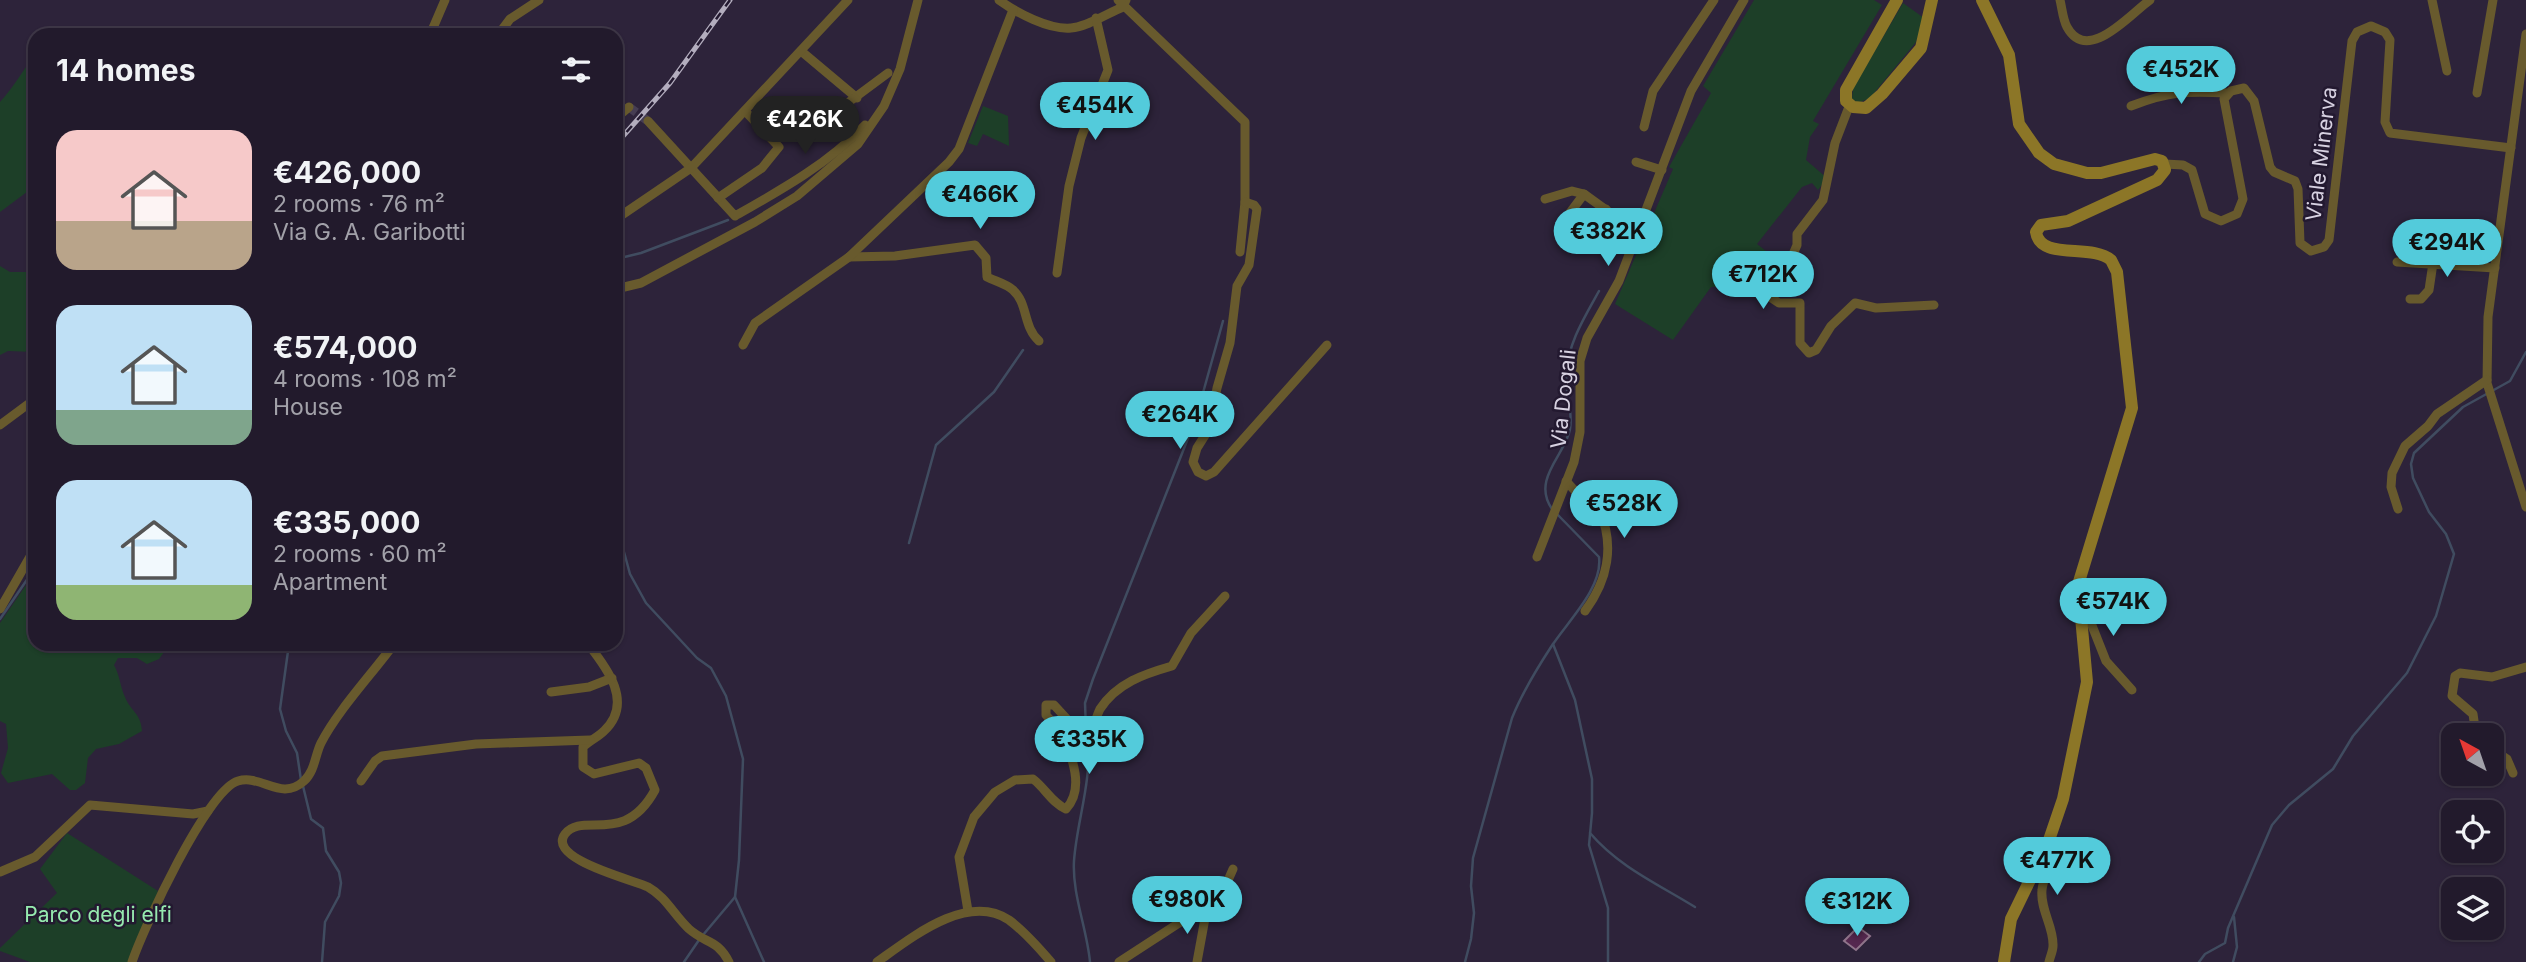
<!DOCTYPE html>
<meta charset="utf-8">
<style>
:root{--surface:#221a2c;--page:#2e2738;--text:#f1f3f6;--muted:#a2a1a9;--line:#3f3848;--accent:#53cbdb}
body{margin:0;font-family:Inter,sans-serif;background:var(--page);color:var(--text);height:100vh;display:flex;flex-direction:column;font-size:26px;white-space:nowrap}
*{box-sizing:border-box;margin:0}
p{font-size:23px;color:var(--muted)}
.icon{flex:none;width:38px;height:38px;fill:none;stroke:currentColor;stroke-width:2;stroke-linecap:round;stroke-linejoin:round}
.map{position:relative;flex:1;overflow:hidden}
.side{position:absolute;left:28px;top:28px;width:595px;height:623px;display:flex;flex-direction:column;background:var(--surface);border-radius:21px;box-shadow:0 2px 5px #0004,0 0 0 2px var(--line)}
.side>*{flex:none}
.needle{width:46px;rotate:320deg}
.fabs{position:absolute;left:2441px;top:723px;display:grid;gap:14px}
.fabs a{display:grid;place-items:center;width:63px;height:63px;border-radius:14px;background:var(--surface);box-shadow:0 2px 5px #0004,0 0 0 2px var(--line);font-size:35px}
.price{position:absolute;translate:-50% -60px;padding:0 16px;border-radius:24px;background:var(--accent);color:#111;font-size:23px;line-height:46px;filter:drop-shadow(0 2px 4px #0008)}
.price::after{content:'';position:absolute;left:50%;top:42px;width:21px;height:16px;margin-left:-10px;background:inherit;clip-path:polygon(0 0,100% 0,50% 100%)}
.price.on{background:#222;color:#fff}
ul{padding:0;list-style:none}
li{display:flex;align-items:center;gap:21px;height:175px;padding:0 28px}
li span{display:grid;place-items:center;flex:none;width:196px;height:140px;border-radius:21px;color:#555}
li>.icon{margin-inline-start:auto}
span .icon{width:84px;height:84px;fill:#fffc;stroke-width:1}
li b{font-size:30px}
h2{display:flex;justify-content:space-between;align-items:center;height:84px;padding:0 28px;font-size:30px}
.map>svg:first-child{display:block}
.green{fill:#1d3f28}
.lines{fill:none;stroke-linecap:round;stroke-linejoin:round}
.stream{stroke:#404c60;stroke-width:2.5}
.building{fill:#562950;stroke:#90758b;stroke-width:2}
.street-tunnel{stroke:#463d53;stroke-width:9;stroke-dasharray:9 4.5;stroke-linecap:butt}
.street{stroke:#685a2d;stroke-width:9}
.secondary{stroke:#8c7627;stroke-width:12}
.rail-casing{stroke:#b3adbe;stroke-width:5}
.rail{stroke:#231930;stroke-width:2.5;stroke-dasharray:8;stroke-linecap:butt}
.labels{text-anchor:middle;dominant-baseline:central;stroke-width:5;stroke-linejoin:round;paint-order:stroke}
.street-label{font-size:21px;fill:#d7d1e1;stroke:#231930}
.park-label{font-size:21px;fill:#96eaaf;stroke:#231930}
</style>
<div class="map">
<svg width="2526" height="962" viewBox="0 0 2526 962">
<rect width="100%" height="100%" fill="#2d233a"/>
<g class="green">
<polygon points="1754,0 1874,0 1882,5 1813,121 1819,124 1810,137 1806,160 1827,178 1818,190 1812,183 1802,187 1757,244 1766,251 1740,286 1711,287 1673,340 1615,304 1673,169 1669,167 1711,93 1703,86"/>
<polygon points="1903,3 1924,18 1916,42 1870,98 1858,103 1852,99 1853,88"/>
<path d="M35 55V186L0 212V102C14 87 22 71 35 55Z"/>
<polygon points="983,106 1008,116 1009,146 983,134 977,146 968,143"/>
<polygon points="0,266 10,272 35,272 35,352 8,351 0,355"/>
<path d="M35 572V644H170L159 659 147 664 137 658H118L114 665C120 676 120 686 125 697 131 712 141 713 142 731L119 744 96 749 88 758 85 783 76 790H70L52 774 8 783 1 773 8 748 6 724 0 721V623Z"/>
<polygon points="67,833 158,891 129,962 30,962 0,951 0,948 57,893 40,869"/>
</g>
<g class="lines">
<g class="stream">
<polyline points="616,259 641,253 728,220"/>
<path d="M1552 509C1531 479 1566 454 1570 429 1573 412 1566 392 1566 375 1568 343 1584 318 1599 291"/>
<polyline points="616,543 624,552 630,574 646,603 697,658 711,668 726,696 743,759 739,860 735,897 764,962"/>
<polyline points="909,543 936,445 994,392 1023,350"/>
<polyline points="0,619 35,568"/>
<polyline points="289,644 280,709 286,731 297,753 301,780"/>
<polyline points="1553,644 1575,700 1592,779 1592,813 1589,845 1608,908 1608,962"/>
<polyline points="1086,731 1085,703 1093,679 1196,418 1223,321"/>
<path d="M1087 737C1093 780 1077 819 1074 861 1072 894 1087 929 1090 962"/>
<polyline points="303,786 311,819 323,828 326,851 339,872 341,883 339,896 325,922 322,962"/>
<path d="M1590 833C1619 867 1658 884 1695 907"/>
<polyline points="703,935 735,897"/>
<polyline points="684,962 699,940"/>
<path d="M1465 962 1471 939 1474 913 1471 886 1473 858 1512 718C1522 693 1536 670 1551 647 1567 622 1603 588 1599 557L1557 514"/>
<polyline points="2199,962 2205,954 2225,943 2228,928 2272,825 2289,805 2333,769 2353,736 2407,673 2436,616 2454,554 2446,534 2429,512 2413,478 2411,464 2414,453 2463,407 2510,381 2526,352"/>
<polyline points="2233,962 2237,947 2234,917"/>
</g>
</g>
<polygon class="building" points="1858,927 1870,936 1856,950 1844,941"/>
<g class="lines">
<polyline class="street-tunnel" points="629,107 648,121"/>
<g class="street">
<path d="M999 0C1017 13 1049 30 1071 28 1087 27 1108 13 1123 7L1126 0"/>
<polyline points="1118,0 1245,122 1245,202 1240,252"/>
<path d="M2060 0C2062 8 2063 20 2067 27 2088 65 2131 13 2150 0"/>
<polyline points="2432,0 2447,71"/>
<polyline points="2526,34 2488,317 2487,383 2526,507"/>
<polyline points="430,35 445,0"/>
<polyline points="498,35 510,19 539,0"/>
<polyline points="801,51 857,98"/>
<polyline points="2477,93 2493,0"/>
<polyline points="1850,104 1835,143 1823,200 1797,234 1797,245 1791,259 1771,288 1770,297 1779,303 1800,303 1800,343 1809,353 1816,350 1831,326 1855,303 1876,308 1934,305"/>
<path d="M2131 106C2170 91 2187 91 2228 93"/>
<polyline points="830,116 888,73"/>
<polyline points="616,118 629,107"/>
<path d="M648 121 735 216C781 190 828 164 865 125"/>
<polyline points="1644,127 1653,91 1714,0"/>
<polyline points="1636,162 1662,170"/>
<polyline points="2165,164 2183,165 2192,170 2205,214 2221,221 2237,214 2243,199 2224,99 2231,91 2244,88 2254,101 2270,167 2274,172 2295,181 2298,189 2300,243 2311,251 2324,247 2329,240 2352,41 2357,32 2371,26 2385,32 2390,40 2385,122 2390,133 2511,148"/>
<polyline points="718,198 762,168 779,147 745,111"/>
<polyline points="1545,199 1572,191 1584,194"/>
<polyline points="1245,202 1254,205 1257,209 1249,265 1237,286 1230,343 1217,388 1209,429 1197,448 1193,462 1198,472 1206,476 1214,472 1327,345"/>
<polyline points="1569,214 1584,194 1624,223 1641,224"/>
<polyline points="616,219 691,168 848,0"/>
<polyline points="1590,233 1606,209"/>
<path d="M849 257 895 256 975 245 986 258 987 277C995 281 1007 284 1013 290 1028 303 1023 327 1039 341"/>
<polyline points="2397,262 2495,268"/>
<polyline points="1057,273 1069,186 1081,138 1108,70 1096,18"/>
<polyline points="616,289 641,283 755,222 797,196 858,144 884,106 900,69 918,0"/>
<polyline points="2410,299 2421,299 2429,290 2433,263"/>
<polyline points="743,345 755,323 849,257 949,162 959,149 1013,10"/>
<polyline points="0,425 35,399"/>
<path d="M1566 481 1586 503 1599 509C1615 545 1608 580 1585 611"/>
<polyline points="2398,509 2391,487 2392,473 2405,446 2428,426 2437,414 2487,380"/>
<polyline points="1537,557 1574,462 1580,432 1580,361 1587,338 1619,281 1691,91 1744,0"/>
<polyline points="0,609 35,548"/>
<polyline points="2080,615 2089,618 2106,661 2132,690"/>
<polyline points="433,644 443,644"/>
<path d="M588 644C607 668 634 703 604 731 598 737 589 741 583 747V767L594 774 639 763 646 768 655 790C624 847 583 811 565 834 546 859 634 880 648 887 666 897 674 915 689 929 706 944 717 939 729 962"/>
<polyline points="551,692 589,687 612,678"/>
<polyline points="2476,735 2473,714 2452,696 2455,676 2460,673 2492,677 2526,667"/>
<polyline points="2492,749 2507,759 2513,773"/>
<polyline points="361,781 375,761 382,756 476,744 590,740"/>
<path d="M2048 843C2060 858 2043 874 2042 890 2040 910 2054 927 2053 946 2053 951 2050 957 2049 962"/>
<polyline points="0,872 35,857 90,805 193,814 208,811"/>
<path d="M968 911 959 857 974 817 995 792 1015 780 1033 779C1045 788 1052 803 1066 809 1089 784 1066 736 1046 715V705H1054L1078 731 1090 735C1094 727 1096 717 1100 709 1117 683 1144 674 1172 666L1191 633 1225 596"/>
<path d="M132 962C143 929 207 790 238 781 262 774 281 802 304 781 315 771 315 755 321 743 338 710 372 674 394 644"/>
<path d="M877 962C911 938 967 892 1009 920 1024 931 1039 948 1051 962"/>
<polyline points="1119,962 1199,910 1206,913"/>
<polyline points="1197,962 1206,913 1226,885 1233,869"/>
</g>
<g class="secondary">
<polyline points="1897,0 1846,90 1846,101 1853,107 1866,108 1882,94 1921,48 1932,0"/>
<path d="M1982 0 2009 55 2019 124 2039 153 2054 164 2087 173H2101L2155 159 2162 161 2165 170 2157 180 2068 221 2041 225 2036 232C2040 261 2091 243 2111 260L2117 272 2132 408 2078 585 2087 682 2063 799 2048 843 2011 919 2004 962"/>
</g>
<defs>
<polyline id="rail" points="616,144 670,83 730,0"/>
</defs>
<use href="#rail" class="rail-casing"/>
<use href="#rail" class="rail"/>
</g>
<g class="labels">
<g class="street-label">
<text transform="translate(2321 154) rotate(-83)">Viale Minerva</text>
<text transform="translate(1563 399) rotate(-84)">Via Dogali</text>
</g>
<g class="park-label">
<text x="98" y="914">Parco degli elfi</text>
</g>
</g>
</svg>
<div class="fabs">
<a><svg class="needle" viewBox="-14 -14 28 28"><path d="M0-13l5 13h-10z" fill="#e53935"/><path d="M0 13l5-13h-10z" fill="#a2a1a9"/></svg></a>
<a><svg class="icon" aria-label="locate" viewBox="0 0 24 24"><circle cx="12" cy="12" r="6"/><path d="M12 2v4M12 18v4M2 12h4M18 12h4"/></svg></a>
<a><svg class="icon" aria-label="layers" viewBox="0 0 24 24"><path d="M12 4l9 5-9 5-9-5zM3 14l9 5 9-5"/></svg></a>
</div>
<b class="price" style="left:2181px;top:106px">€452K</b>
<b class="price" style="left:1095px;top:142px">€454K</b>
<b class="price on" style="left:805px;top:156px">€426K</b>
<b class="price" style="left:980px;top:231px">€466K</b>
<b class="price" style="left:1608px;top:268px">€382K</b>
<b class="price" style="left:2447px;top:279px">€294K</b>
<b class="price" style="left:1763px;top:311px">€712K</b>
<b class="price" style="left:1180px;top:451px">€264K</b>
<b class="price" style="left:1624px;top:540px">€528K</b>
<b class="price" style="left:2113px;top:638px">€574K</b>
<b class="price" style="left:1089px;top:776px">€335K</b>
<b class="price" style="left:2057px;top:897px">€477K</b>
<b class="price" style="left:1187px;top:936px">€980K</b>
<b class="price" style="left:1857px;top:938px">€312K</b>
<section class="side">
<h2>14 homes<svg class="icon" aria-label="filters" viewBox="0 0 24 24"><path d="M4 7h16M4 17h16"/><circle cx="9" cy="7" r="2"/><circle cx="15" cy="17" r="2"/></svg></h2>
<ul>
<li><span style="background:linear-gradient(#f6c9c9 65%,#b9a48a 0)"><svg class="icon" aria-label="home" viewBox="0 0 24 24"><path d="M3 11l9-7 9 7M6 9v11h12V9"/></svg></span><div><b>€426,000</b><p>2 rooms · 76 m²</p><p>Via G. A. Garibotti</p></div></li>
<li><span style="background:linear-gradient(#bfe0f5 75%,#7fa58c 0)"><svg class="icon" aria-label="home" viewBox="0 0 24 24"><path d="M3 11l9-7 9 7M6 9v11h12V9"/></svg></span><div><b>€574,000</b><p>4 rooms · 108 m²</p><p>House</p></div></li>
<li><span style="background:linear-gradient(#bfe0f5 75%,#8fb573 0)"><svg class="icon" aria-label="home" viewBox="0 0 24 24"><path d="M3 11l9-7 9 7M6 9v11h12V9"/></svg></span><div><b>€335,000</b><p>2 rooms · 60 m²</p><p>Apartment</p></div></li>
</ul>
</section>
</div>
